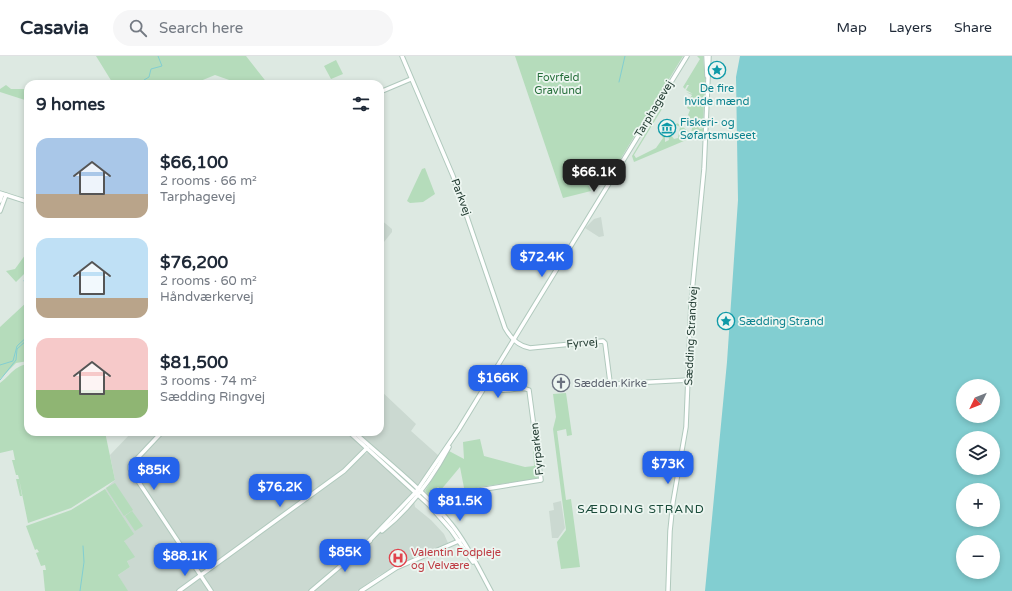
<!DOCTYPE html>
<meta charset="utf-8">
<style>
:root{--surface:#fff;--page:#f6f6f7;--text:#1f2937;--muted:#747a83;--line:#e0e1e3;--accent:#2563eb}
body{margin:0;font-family:"Varela Round",sans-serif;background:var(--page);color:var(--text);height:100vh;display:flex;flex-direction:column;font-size:15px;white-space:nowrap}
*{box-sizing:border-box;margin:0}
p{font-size:13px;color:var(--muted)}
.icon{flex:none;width:22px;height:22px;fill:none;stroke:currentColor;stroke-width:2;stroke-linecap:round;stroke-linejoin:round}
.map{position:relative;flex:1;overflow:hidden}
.drawer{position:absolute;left:24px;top:24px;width:360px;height:356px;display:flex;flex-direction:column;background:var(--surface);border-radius:12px;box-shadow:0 2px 6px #0003}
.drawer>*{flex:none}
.needle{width:26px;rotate:227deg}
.controls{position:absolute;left:956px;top:323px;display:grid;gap:8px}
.controls a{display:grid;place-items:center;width:44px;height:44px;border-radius:50%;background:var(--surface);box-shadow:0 2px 6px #0003;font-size:20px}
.price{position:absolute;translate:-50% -34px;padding:0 9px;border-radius:8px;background:var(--accent);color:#fff;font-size:13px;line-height:26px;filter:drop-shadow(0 1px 2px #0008)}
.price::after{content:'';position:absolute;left:50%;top:24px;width:12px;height:9px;margin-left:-6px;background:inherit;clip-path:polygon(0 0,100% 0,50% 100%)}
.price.on{background:#222;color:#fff}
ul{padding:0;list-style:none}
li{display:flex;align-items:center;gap:12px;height:100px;padding:0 12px}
li span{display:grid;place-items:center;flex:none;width:112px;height:80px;border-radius:12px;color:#555}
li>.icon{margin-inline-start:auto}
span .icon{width:48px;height:48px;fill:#fffc;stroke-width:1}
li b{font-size:17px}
h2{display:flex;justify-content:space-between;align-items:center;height:48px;padding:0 12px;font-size:17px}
header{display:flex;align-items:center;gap:24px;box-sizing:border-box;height:56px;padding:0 20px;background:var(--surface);border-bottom:1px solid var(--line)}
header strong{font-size:19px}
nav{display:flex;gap:22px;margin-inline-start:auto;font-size:14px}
.search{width:280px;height:36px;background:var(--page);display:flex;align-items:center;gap:10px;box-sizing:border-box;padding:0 14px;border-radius:22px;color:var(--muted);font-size:15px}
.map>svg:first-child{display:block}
.built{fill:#cbd9d1}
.green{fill:#b5dcbb}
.water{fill:#82ced1;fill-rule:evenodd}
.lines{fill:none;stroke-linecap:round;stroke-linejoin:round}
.stream{stroke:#82ced1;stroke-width:1}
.secondary-casing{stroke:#b0c9bd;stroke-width:5.5}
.secondary{stroke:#fff;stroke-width:3.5}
.labels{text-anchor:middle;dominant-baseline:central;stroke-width:3.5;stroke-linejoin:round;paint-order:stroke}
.park-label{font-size:11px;fill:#28703c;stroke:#edf6f1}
.culture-label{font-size:11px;fill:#0d838f;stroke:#edf6f1;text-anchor:start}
.street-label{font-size:11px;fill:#1f392f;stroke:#edf6f1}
.worship-label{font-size:11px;fill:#5b616d;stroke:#edf6f1;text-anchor:start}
.health-label{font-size:11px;fill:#be3a42;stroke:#edf6f1;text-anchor:start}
.neighbourhood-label{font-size:12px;letter-spacing:1px;fill:#1a4b3a;stroke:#edf6f1}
</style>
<header>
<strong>Casavia</strong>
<div class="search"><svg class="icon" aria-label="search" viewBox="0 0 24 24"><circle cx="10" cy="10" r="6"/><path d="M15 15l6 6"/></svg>Search here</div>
<nav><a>Map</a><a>Layers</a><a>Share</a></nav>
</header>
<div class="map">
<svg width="1012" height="535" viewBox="0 0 1012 535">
<rect width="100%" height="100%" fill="#dde9e2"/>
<g class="built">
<polygon points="601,161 604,180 599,181 585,172 594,163"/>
<polygon points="380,163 392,173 392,176 380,191"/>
<polygon points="380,334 416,368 411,375 439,400 416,431 356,376 380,376"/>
<polygon points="132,376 346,376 363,391 361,397 363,399 369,396 412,435 415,451 431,464 444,478 448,487 394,511 378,520 357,535 127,535 118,519 130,511 127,505 124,484 133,477 105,433 115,424 110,399"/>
<polygon points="561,445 565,472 558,482 552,482 549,455 554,454 553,447"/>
</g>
<g class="green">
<polygon points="96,0 246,0 268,28 234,28 232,25 215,19 193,28 111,28 112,26"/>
<polygon points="515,0 683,0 612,117 608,116 587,125 591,135 563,142"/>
<polygon points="697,0 703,0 705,22 703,71 696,74 703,72 703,77 634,106 632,100 661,52 662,53 634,99 636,102 656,92 663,82 660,77 665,78 665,86 669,84 668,78 671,79 674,83 678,82 680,71 676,69 677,67 691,77 692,72 687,66 690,61 688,59 690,54 687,52 688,50 691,51 693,47 689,44 692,39 686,36 693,38 686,34 689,29 687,29 685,33 683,31 700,3"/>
<polygon points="336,4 343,18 331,23 324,10"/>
<polygon points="6,29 11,33 28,33 28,45 0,36 0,33"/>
<polygon points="425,112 435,138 423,146 410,147 407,145 422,113"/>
<polygon points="28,195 28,214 16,226 6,215 15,213"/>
<polygon points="28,245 28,305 16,307 0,323 0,271"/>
<path d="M28 308V376H105L115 424 71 452 28 467 19 423 22 440H20L16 423H19L18 419H16L12 404H15L13 394 0 397V327C11 319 14 310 28 308Z"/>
<polygon points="566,337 572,379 567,380 566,373 557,375 566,444 571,443 580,511 561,513 557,486 566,474 553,373 556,361 553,338"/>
<polygon points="532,381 535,381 538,423 479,431 465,437 460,411 435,441 439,432 438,431 431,438 433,444 425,435 449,395 464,403 463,386 480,383 484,400 525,411 534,410 533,386 530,385"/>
<polygon points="115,427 133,454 124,460 106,432"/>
<polygon points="105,433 134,478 124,485 135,501 127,505 130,511 118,519 128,535 45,535 43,514 46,514 45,509 41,510 36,497 39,496 37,493 35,494 26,470 71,454"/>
<polygon points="132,455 143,470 135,475 125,460"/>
</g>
<path class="water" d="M740 0H1012V535H705L727 306 738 144 736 21ZM963 330H993V360H963ZM963 382H993V412H963ZM963 434H993V464H963ZM963 486H993V516H963Z"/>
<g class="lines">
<g class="stream">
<polyline points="619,26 625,0"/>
<polyline points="143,28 144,24 149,21 151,13 162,10 158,0"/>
<polyline points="24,225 28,230"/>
<polyline points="0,309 13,305 17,290 28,280"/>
<polyline points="0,324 16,304 17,293 28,283"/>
<polyline points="80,535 84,506 83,490"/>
</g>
<defs>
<g id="secondary">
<path d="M402 0 453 120 505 272C511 283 519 290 530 292L603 285 605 287 610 326 613 328 689 324"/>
<polyline points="706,0 707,20"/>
<polyline points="380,36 411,23"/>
<polyline points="0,137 28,146"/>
<polyline points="0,145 2,138"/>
<polyline points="0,155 6,139"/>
<polyline points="162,376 130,410 130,413 211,535"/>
<polyline points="349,376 429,449 451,474 473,506"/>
<path d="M354 376C387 406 424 434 452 469 468 489 479 513 491 535"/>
<path d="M439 460 473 435 541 424 529 334C517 328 506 341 486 329"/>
<path d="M382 475C411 452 432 423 449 391"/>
<polyline points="368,486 416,436 459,373 687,0"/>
<polyline points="179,535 344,415 367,392"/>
<polyline points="311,535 370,485"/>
<polyline points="361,535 396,512 461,484"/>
<polyline points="668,535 670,475 673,446 686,371 691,247 704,113 709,0"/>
</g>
</defs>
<use href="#secondary" class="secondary-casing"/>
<use href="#secondary" class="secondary"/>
</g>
<defs>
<symbol id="sight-ring" viewBox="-11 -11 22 22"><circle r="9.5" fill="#edf6f1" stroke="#0f9aa8" stroke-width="1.5"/><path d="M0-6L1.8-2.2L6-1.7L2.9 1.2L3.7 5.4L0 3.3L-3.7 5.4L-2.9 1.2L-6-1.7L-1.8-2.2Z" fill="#0f9aa8"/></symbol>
<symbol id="museum-ring" viewBox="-11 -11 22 22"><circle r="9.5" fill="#edf6f1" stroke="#0f9aa8" stroke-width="1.5"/><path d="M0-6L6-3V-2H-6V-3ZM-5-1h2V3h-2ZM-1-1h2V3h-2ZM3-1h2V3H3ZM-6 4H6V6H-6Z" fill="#0f9aa8"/></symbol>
<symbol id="church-ring" viewBox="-11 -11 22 22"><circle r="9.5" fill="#edf6f1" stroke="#6b7280" stroke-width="1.5"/><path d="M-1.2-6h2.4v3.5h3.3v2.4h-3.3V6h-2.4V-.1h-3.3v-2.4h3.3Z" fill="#6b7280"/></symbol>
<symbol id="hospital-ring" viewBox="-11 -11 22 22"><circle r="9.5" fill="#edf6f1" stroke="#e0444e" stroke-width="1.5"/><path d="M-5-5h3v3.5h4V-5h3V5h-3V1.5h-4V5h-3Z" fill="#e0444e"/></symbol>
</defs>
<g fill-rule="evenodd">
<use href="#sight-ring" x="707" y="4" width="20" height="20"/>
<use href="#museum-ring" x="657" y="62" width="20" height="20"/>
<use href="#sight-ring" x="716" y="255" width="20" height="20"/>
<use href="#church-ring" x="551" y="317" width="20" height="20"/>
<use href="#hospital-ring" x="388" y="492" width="20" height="20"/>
</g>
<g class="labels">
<g class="park-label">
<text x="558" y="21">Fovrfeld<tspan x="558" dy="13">Gravlund</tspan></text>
</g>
<g class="culture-label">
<text x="717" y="32" text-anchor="middle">De fire<tspan x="717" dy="13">hvide mænd</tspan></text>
<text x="680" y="66">Fiskeri- og<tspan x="680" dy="13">Søfartsmuseet</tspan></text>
<text x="739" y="265">Sædding Strand</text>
</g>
<g class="street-label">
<text transform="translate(654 53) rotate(-59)">Tarphagevej</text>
<text transform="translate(461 141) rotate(70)">Parkvej</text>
<text transform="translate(691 280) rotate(-87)">Sædding Strandvej</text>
<text transform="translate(582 287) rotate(-5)">Fyrvej</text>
<text transform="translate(537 393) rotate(-96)">Fyrparken</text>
</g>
<g class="worship-label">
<text x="574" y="327">Sædden Kirke</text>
</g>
<g class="health-label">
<text x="411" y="496">Valentin Fodpleje<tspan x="411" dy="13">og Velvære</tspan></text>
</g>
<g class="neighbourhood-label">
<text x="641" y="453">SÆDDING STRAND</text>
</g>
</g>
</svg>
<div class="controls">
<a><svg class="needle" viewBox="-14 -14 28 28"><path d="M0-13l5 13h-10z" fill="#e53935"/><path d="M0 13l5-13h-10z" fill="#747a83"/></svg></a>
<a><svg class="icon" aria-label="layers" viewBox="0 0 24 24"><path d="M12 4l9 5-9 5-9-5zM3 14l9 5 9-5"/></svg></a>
<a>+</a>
<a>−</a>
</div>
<b class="price on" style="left:594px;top:137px">$66.1K</b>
<b class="price" style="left:542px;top:222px">$72.4K</b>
<b class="price" style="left:498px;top:343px">$166K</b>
<b class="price" style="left:668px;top:429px">$73K</b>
<b class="price" style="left:154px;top:435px">$85K</b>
<b class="price" style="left:280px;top:452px">$76.2K</b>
<b class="price" style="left:460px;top:466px">$81.5K</b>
<b class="price" style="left:345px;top:517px">$85K</b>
<b class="price" style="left:185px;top:521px">$88.1K</b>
<section class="drawer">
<h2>9 homes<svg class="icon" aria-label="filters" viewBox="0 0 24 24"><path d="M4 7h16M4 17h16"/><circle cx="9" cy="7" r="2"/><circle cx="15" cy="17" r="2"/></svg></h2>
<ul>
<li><span style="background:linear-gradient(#a9c7e8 70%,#b9a48a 0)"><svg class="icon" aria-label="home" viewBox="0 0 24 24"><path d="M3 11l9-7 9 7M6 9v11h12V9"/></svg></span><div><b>$66,100</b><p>2 rooms · 66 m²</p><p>Tarphagevej</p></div></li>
<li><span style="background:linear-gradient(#bfe0f5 75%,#b9a48a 0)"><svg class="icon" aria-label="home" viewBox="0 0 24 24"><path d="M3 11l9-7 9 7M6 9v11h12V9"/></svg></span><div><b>$76,200</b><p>2 rooms · 60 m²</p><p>Håndværkervej</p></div></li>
<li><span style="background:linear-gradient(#f6c9c9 65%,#8fb573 0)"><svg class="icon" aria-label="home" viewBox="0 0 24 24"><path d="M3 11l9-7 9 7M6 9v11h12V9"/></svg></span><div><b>$81,500</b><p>3 rooms · 74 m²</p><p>Sædding Ringvej</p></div></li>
</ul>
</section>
</div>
